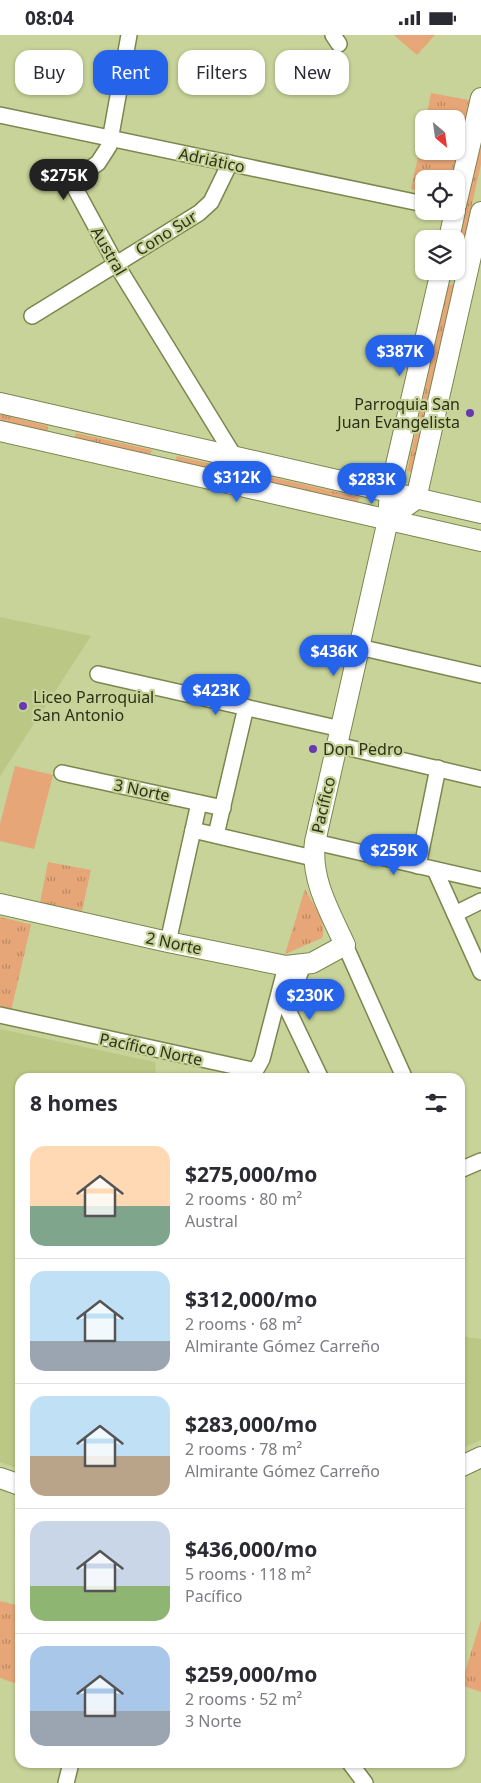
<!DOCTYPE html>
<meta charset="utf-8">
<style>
:root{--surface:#fff;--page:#f7f7f7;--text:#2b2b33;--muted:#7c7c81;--line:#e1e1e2;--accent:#2563eb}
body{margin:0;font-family:"Noto Sans",sans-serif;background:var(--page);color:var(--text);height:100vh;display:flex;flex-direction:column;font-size:19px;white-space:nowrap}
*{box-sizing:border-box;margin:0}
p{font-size:16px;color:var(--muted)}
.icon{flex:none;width:28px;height:28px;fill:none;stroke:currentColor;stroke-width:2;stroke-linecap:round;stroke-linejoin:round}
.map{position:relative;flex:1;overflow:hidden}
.side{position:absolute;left:15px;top:1038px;width:450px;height:695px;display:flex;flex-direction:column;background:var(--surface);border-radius:15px;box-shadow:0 1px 4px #0004}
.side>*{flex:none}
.guide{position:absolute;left:15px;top:15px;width:451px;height:45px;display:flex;gap:10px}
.needle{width:32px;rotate:151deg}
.buttons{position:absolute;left:415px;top:75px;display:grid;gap:10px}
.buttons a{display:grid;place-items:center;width:50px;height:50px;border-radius:10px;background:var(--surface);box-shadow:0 1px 4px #0004;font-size:25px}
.price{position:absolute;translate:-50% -42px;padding:0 11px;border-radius:18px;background:var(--accent);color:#fff;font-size:16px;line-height:32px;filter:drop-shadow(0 1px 2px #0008)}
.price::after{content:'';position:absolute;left:50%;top:30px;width:15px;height:11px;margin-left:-8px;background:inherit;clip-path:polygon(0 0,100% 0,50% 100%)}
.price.selected{background:#222;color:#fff}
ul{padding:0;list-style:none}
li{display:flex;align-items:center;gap:15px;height:125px;padding:0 15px}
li+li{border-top:1px solid var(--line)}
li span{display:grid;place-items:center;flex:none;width:140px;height:100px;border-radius:15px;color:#555}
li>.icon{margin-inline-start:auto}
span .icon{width:60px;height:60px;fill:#fffc;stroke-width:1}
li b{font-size:21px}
h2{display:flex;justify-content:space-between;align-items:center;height:60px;padding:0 15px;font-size:21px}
.chip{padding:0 18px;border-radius:15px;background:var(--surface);box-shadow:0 1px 4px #0004;font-size:18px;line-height:45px}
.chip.selected{background:var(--accent);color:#fff}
.status{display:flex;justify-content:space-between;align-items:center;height:35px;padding:0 25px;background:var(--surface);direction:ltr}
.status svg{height:14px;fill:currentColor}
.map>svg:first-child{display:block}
.built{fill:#bbc785}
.grass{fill:url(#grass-tufts)}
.pitch{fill:#e6a677}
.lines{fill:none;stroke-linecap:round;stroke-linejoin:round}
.minor-casing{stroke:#7c864e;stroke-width:18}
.tertiary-casing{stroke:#7c864e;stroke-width:22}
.minor{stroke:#fff;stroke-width:15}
.tertiary{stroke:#fff;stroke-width:20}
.poi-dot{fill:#6838af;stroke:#c7d398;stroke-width:2}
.labels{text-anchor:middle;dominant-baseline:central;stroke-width:4.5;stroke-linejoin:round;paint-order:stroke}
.street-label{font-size:16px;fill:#2d3119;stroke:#c7d398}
.poi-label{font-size:16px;fill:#2d3119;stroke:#c7d398;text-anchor:start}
</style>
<div class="status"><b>08:04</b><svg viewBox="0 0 49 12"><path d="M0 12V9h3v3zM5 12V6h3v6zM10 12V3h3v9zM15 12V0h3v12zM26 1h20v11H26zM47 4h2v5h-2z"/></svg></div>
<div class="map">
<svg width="481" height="1748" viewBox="0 0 481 1748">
<defs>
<pattern id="grass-tufts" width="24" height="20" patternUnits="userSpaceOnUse" patternTransform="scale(1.25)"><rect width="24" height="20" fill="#e6a677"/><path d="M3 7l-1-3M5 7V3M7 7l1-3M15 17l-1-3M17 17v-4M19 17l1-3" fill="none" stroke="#bb8861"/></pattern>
</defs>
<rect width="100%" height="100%" fill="#c7d398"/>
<g class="built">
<polygon points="0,582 91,601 0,741"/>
<polygon points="0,994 155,1027 156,1042 20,1042 20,1434 0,1427"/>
<polygon points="460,1301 481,1304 481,1405 460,1414"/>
</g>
<g class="grass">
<polygon points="431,58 469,65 453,144 424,144 424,158 411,154 424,94 424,116 456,116 456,84 426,84"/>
<polygon points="481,102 481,129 464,205 459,204"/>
<polygon points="452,249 455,254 414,438 407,436 448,251"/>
<polygon points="0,379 48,391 47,398 0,387"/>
<polygon points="76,398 152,415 150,420 74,404"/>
<polygon points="177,421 359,462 358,467 175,427"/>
<polygon points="48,827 91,835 82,876 40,868"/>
<path d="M305 854C312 868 328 888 322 903L285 919Z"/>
<polygon points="0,882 33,890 31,890 11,976 0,973"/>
<polygon points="0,1566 20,1571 20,1650 0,1643"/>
<polygon points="481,1585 481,1657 461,1650"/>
</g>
<g class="pitch">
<polygon points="394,0 435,0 417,20"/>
<polygon points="15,731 53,740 34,814 0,806 0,789"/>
</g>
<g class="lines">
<defs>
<g id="minor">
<polyline points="129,0 109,111 98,128 79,141 76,155 116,229 234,421"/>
<polyline points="333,0 339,9"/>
<polyline points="0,80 424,169"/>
<polyline points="32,281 199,178 211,167 230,128"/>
<polyline points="359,612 481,640"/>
<polyline points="98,639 341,694"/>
<polyline points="337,710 481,744"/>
<polyline points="62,738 223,773"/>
<polyline points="193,795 313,823"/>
<polyline points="216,800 246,672"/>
<polyline points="315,807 481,845"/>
<polyline points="418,831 438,733"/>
<polyline points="435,835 481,937"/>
<polyline points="455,879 481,866"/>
<polyline points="168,907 199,768"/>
<polyline points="345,910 404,1042"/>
<polyline points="303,930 287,973 320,1042"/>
<polyline points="0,980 252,1035 257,1033 262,1024 286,931"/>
<polyline points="460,1135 481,1126"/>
<polyline points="350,1728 365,1748"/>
<polyline points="66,1748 71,1728"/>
</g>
<g id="tertiary">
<polyline points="456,170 481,63"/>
<polyline points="449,204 455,176"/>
<polyline points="0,368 481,478"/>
<polyline points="0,396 481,506"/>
<polyline points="405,472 416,464 481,177"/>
<path d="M0 869 168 907 286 931 312 928 345 910C330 877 310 844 315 807L388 485 390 456 441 236"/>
<polyline points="460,1432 481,1422"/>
<polyline points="0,1443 20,1450"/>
</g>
</defs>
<use href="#minor" class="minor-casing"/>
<use href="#tertiary" class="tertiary-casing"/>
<use href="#minor" class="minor"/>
<use href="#tertiary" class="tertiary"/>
</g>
<g class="poi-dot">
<circle cx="470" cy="378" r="5"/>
<circle cx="23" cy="671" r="5"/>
<circle cx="313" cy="714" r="5"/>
</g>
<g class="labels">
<g class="street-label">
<text transform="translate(212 125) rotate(12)">Adriático</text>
<text transform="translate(166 198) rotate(-32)">Cono Sur</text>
<text transform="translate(109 216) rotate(60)">Austral</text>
<text transform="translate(142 755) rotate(12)">3 Norte</text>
<text transform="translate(323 770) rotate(-77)">Pacífico</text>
<text transform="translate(174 908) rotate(12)">2 Norte</text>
<text transform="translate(151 1014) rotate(12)">Pacífico Norte</text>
</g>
<g class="poi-label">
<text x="460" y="369" text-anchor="end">Parroquia San<tspan x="460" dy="18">Juan Evangelista</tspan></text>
<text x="33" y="662">Liceo Parroquial<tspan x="33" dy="18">San Antonio</tspan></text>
<text x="323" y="714">Don Pedro</text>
</g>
</g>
</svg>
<div class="buttons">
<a><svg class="needle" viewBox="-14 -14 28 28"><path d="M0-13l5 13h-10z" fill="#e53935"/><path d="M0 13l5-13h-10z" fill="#7c7c81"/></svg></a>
<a><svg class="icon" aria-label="locate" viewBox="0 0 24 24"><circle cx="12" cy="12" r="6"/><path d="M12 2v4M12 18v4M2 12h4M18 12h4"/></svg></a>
<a><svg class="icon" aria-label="layers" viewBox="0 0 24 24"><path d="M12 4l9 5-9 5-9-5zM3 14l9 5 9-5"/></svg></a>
</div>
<b class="price selected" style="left:64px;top:166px">$275K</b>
<b class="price" style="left:400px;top:342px">$387K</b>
<b class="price" style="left:237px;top:468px">$312K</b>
<b class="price" style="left:372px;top:470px">$283K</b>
<b class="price" style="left:334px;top:642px">$436K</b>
<b class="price" style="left:216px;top:681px">$423K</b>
<b class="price" style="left:394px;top:841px">$259K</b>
<b class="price" style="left:310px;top:986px">$230K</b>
<div class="guide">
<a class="chip">Buy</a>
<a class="chip selected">Rent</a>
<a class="chip">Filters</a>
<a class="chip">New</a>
</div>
<section class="side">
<h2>8 homes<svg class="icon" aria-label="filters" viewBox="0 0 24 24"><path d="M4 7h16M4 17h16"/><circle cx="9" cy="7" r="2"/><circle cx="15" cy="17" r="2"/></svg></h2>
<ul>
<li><span style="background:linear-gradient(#ffd9b3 60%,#7fa58c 0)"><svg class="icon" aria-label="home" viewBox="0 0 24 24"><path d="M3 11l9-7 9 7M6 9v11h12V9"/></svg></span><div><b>$275,000/mo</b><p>2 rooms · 80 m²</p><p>Austral</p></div></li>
<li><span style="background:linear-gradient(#bfe0f5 70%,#9aa5b1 0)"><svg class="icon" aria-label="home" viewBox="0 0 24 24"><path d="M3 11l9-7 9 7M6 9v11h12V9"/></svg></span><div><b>$312,000/mo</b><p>2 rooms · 68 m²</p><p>Almirante Gómez Carreño</p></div></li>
<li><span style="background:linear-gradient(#bfe0f5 60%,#b9a48a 0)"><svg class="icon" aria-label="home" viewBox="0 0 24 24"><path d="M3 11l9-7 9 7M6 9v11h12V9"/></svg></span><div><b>$283,000/mo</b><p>2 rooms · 78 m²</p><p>Almirante Gómez Carreño</p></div></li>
<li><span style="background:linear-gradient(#c9d6e8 65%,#8fb573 0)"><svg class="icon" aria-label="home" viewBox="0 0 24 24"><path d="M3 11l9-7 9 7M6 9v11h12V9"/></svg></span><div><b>$436,000/mo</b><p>5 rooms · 118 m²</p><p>Pacífico</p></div></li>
<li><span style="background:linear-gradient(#a9c7e8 65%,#9aa5b1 0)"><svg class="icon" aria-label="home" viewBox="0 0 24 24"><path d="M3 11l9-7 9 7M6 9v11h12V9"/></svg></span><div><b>$259,000/mo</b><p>2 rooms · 52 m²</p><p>3 Norte</p></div></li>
</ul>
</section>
</div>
